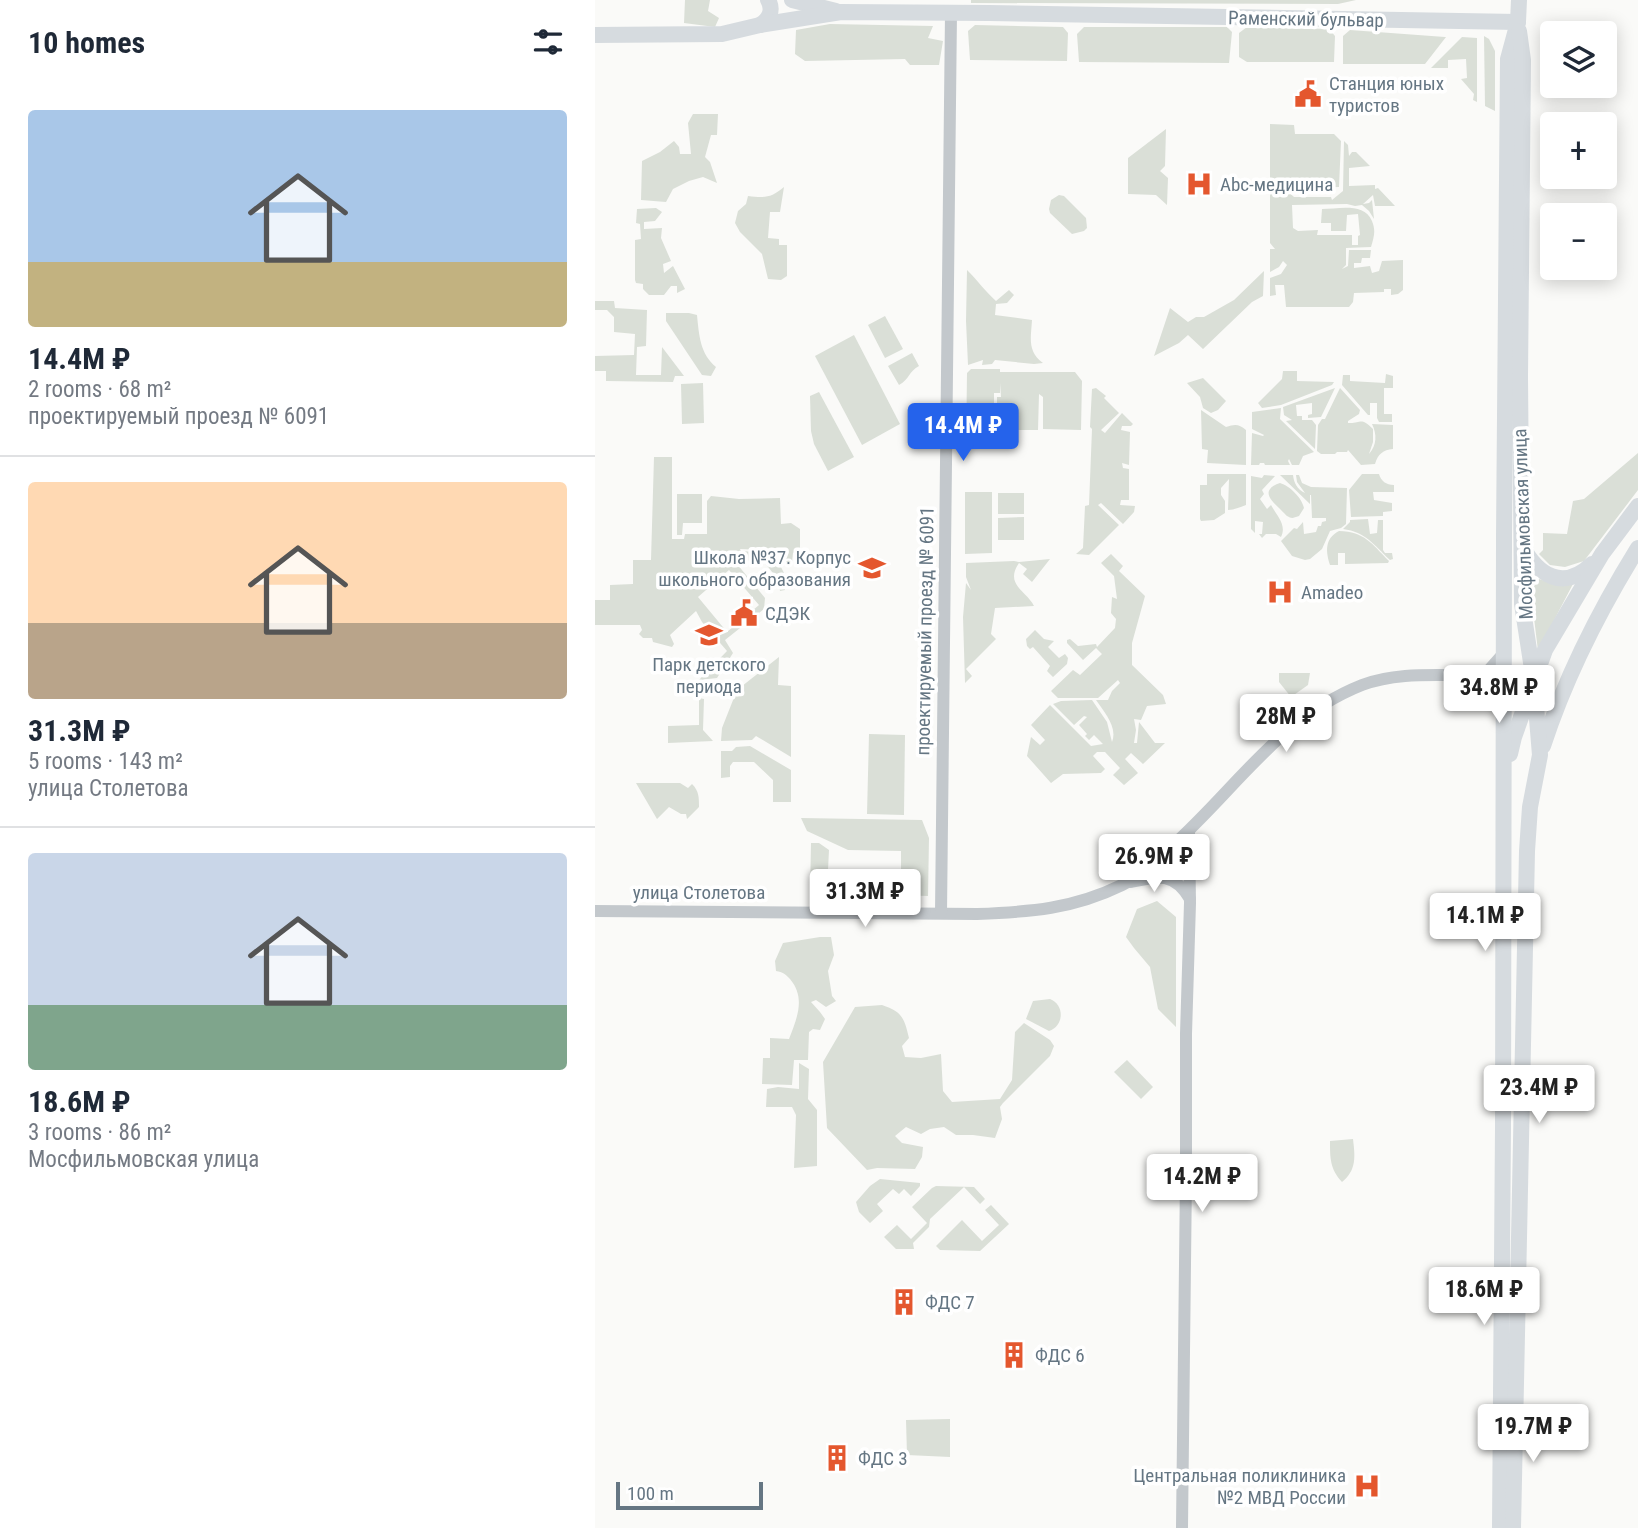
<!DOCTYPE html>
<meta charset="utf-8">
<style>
:root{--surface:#fff;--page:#f2f2f3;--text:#1f2937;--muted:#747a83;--line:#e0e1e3;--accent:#2563eb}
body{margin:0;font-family:"Roboto Condensed",sans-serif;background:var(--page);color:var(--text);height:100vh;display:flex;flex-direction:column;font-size:26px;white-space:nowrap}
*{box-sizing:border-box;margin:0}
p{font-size:23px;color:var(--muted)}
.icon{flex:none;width:38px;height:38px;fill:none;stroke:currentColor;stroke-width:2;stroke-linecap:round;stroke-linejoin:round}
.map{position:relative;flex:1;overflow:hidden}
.drawer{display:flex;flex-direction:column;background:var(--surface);width:595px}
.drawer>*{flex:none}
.fabs{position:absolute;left:945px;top:21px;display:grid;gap:14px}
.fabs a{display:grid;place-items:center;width:77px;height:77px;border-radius:7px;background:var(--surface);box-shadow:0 4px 18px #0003;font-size:35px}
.scale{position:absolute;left:21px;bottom:18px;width:147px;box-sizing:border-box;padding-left:7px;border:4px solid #657683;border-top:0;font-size:19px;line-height:24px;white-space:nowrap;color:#657683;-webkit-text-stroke:5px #fff;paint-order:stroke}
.price{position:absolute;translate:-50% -60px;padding:0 16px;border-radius:7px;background:#fff;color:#222;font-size:23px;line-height:46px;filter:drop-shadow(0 2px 4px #0008)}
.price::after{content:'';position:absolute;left:50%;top:42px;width:21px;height:16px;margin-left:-10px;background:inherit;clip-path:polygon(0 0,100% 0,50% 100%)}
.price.current{background:var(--accent);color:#fff}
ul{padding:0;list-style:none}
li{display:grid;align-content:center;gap:14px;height:371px;padding:0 28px}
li+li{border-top:2px solid var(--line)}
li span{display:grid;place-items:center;height:217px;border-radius:7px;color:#555}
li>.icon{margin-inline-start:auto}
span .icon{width:126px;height:126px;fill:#fffc;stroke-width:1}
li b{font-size:30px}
h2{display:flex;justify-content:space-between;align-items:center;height:84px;padding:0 28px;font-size:30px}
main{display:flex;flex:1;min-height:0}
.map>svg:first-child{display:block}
.green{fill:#dadfd7;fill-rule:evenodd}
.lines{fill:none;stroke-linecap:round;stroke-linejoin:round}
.street{stroke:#c3c8cc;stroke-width:12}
.secondary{stroke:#d6dbdf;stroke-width:16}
.labels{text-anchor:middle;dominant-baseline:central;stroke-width:7;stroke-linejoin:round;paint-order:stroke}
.street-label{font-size:19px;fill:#657683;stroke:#fff}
.poi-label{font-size:19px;fill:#657683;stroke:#fff;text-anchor:start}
</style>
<main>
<section class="drawer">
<h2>10 homes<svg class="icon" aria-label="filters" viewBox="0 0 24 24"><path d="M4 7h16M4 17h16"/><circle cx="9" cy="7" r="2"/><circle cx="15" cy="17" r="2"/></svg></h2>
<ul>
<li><span style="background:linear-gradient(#a9c7e8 70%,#c2b280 0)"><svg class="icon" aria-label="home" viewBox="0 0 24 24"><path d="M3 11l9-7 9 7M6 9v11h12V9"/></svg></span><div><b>14.4M ₽</b><p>2 rooms · 68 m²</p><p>проектируемый проезд № 6091</p></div></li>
<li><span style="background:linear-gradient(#ffd9b3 65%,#b9a48a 0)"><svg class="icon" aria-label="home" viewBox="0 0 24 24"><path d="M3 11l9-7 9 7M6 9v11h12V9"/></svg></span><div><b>31.3M ₽</b><p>5 rooms · 143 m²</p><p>улица Столетова</p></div></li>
<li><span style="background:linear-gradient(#c9d6e8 70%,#7fa58c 0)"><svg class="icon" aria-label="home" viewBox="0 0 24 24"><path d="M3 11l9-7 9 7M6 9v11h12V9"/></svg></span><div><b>18.6M ₽</b><p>3 rooms · 86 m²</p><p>Мосфильмовская улица</p></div></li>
</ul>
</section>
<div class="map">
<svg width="1043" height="1528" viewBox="0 0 1043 1528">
<rect width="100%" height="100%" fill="#fafaf8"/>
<g class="green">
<polygon points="90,0 115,0 113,11 124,18 120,27 89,23"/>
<polygon points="376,0 761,0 743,4 376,3"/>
<polygon points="235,24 338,26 333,38 348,41 344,65 315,65 310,59 210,61 200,54 201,30"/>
<polygon points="380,25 468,27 473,33 472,61 375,60 373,31"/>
<polygon points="489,27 632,27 637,32 634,63 484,62 482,34"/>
<polygon points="652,27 734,29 740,36 739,62 652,62 644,57 644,33"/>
<polygon points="755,30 850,37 851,37 830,64 748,64 748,36"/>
<polygon points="889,36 894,39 900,51 900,111 890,106"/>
<polygon points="867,37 882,38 882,102 878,100 879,94 866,79 872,78 871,59 853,60 853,68 836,68"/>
<polygon points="98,114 123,114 122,135 116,135 110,157 115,162 122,183 108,177 94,181 78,189 71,202 46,200 47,161 65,152 79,141 84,147 85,154 96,154 93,123"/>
<path d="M675 124 699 125 700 134H739L746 141 744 187 690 189 699 197H736L737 200 748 191 749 141 753 145 754 156 757 152H761L775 166 754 168V186L780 185V189L783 188 800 206H780L778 195 768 204 774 203 777 200 779 219 774 211 767 205 760 206 752 204 697 205 698 228 703 231 723 230 722 235H757V245H763V236L765 235 763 214 752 215 751 231H736V223H726L727 209C743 209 769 202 777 221 781 231 779 237 776 247L751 248V265L747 269 753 266 754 250H776L775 258H767L766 263H759V268L775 266 777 273 784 271 787 261 808 260V290L803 294 796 295V289H789V292L759 293 758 302 754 307H691L689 285H680L681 295 675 296V278L686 274 692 265 688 261 684 267 675 272V249H680L675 243Z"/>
<polygon points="571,129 570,166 565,171 573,178 572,205 561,195 533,194 533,158"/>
<path d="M189 187 185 212H175L173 238 184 239V245H192V276L186 280 173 279 167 254 145 232 140 223 143 211 151 204 153 196C170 198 176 198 189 187Z"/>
<polygon points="464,195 469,196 491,218 492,228 489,231 477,234 455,213 454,209 456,200"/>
<polygon points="61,208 67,212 60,221 49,222 49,229 67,228 66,238 76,261 68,264 69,273 78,266 90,289 82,293 82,286 76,286 69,295 54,295 48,289 48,284 41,283 40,280 40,240 46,239 45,224 41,223 42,209"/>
<path d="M372 270C383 281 390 291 401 301L414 290 419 295 412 303 401 304 400 315 437 320C436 338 432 351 448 363L439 364 400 360 397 364 387 365 388 360 373 365 371 321Z"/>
<polygon points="669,271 668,296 657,302 608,349 593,335 584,343 559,356 575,308 593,322 601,317 609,317 639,300"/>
<polygon points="0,301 19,301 20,308 52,310 51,346 42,347 41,375 66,375 67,347 89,376 80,376 78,382 11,381 11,371 0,371 0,356 39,355 40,334 19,332 19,317 12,310 0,310"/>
<path d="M71 313H94L102 315C104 335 105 354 121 367L116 376 107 375 71 321Z"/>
<polygon points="290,316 308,349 290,358 273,325"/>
<polygon points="259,335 305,424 267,445 220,356"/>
<path d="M317 353 324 366C313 372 315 379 304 385L293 366Z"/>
<polygon points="376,369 405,369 405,372 480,372 487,381 486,430 448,429 448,397 444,394 443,430 402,430 402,397 406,397 405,383 405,393 399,393 399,430 386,431 381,437 380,449 371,449 372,373"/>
<polygon points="688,371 702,371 702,381 739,382 737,385 686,405 667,408 663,403 687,379"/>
<polygon points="791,374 798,376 798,388 789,388 789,414 797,414 797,422 784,422 782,418 782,403 775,403 775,415 773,415 747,385 748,375 755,375 755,381 790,383"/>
<polygon points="608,378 631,401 623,410 616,413 608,408 605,397 592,383"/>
<polygon points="108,383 109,423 87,424 86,384"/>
<polygon points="501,388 511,396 509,398 524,413 506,430 510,433 527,413 538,424 536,426 527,426 526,430 535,432 534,465 527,463 528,468 534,469 534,500 526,500 525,505 540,506 539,512 528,524 506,503 503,505 524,525 494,555 481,554 488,548 490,506 494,505 497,429 495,427 497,389"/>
<polygon points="740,388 726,417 713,418 713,415 717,414 717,403 701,405 702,416 707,416 707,420 717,420 721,425 720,449 691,421 697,420 689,415 688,407"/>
<path d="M745 388 765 410 764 414 753 421V423C766 424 765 416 778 429V442L774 454C782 445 782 434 777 424L798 425V449C788 450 783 454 780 464L766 465 753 450 752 452H742L740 454H726L722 451 723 425 727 419H730Z"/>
<polygon points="224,392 259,457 233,471 219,444 216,431 215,396"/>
<polygon points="686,408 685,419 719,452 708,456 704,465 697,465 694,459 693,461 695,465 670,465 669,463 665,463 664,465 656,465 657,433 668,436 669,435 657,429 657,412"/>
<path d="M606 410 631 427C640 424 644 424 651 430V465L612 463 613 450 607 449Z"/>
<polygon points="1043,453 1043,490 989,561 970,567 955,565 944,554 948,550 948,533 972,534 978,501 989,499"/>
<path d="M59 457H77V539H89L90 534H112V501L116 496 144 499 185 498 186 524 196 523 205 529V548L198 553 197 562H186L172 550 145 549 146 551 171 553 185 565 190 575V590L185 591C184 579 174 567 165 558L161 563H156L151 558 127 562 130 566 142 564 170 598 169 609 130 640 138 653 122 678 104 680 132 651 107 622 101 611 75 635 79 644 77 647 58 642 57 638H48L44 634 47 630 45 625H0V600H15V585L38 584V560H56ZM134 570 164 605 132 632 103 597Z"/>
<path d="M612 474H651V505C645 507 639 510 633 510L634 479 626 488V495L630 501V513L619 520 606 521 605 519V485H612Z"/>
<path d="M767 474H784C786 481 791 485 799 485V492H778L779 500 797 503V511L788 512V516L756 517 754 490Z"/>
<path d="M669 475 680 476 667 490 669 494 665 499 672 509 676 505C682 516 692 525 686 537L681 534H671L667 538 664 534H667L668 522 660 521V533L656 529V476L667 478Z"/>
<path d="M685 475H698C699 483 702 489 710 493L702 482 701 475H704L707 483 716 487 752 488 751 524 746 528 735 531 727 549 715 559 710 560 697 556 686 541 699 528 702 529 708 522 709 534 721 532 723 526H726L727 522 731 521V518H717L716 495H715V504Z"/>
<path d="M685 483C695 486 707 498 709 508L704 516C698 518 697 519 692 516 691 515 685 509 684 508 673 498 667 489 685 483Z"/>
<polygon points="370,492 397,492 397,553 370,554"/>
<rect x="403" y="493" width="26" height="21"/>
<polygon points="82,494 107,494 107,523 88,523 87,535 82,535"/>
<polygon points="429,517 429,540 403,540 403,518"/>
<path d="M773 519 775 534 782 533 783 520H788V550L790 553H797L798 559 795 560C779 545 771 532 748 529L755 522V520Z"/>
<path d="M744 531C770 532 776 543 794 561L793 563 750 564V553H743V565H735C731 552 729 539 744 531Z"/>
<path d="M516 554 528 566 524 571 550 596 537 643V665L568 695 571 704 552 706 546 720 539 719 541 730 539 743H542L544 722 560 743H570L548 764 536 753 530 759 543 773 529 785 518 775 525 768 510 752H502L498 756 510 769 506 773 468 774 456 783 432 756 436 737 445 745 450 740 436 725 455 705 496 746 508 744 499 735 494 740 490 736 492 734 484 725 492 717 489 716 479 725 458 704 466 701 497 700 512 722 517 742C523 727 509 712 501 700H513L517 691 525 683 523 680 503 698H463L456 691 478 670 485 675 507 654 501 648 488 660 472 643V640L475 639 483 646 501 644 502 647 520 628 521 619 516 613 517 597 522 599 519 576 506 563Z"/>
<path d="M455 559 437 582 428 574 432 569 424 563C409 585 432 591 439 606L400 608 396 634 401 639 371 669 377 676 370 683 368 617 371 583 376 590 371 577V563L419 561 424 562Z"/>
<polygon points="934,576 957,583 979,582 943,651"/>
<polygon points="440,630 449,639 459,641 453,647 464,658 470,654 473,658 472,664 458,677 452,671 455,666 438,647 435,649 432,646 431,639"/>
<polygon points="184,657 183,685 196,686 196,757 161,736 157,740 126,741 127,728 142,690"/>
<polygon points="684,673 715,673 713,685 696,697 684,682"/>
<polygon points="104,698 109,699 108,730 118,741 73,743 73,726 104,725"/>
<polygon points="274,734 310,735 309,815 272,814"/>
<polygon points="155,746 196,770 196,802 178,802 178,780 159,762 138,762 135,766 135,777 126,778 126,751 137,751 141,747"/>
<path d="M41 783H85L93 788 97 784C104 791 104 797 104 807L92 819 91 814H86L74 807 62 819Z"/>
<polygon points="206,818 327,820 334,838 333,896 300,895 293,882 293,872 306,872 306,851 253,850 212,831"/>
<polygon points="216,843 224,843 234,850 233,870 237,870 236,895 215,894"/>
<polygon points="562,901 581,917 581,1027 563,1009 555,967 539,948 531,937 542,909"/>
<path d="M225 937H236L239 955 233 971 237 996 241 1001 231 1007 221 1000 216 1002 225 1012 230 1019 225 1030 218 1029 214 1032 213 1060H199L197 1085 167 1084 168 1058H175V1038L194 1039C202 1018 211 998 195 979 190 974 188 972 181 971L180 961 188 943Z"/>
<path d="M455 999C470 1005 469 1026 454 1031L431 1019 438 1001Z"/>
<path d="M287 1005C307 1012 309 1017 314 1038L307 1046 310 1057 326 1058 346 1054 348 1091 357 1102 405 1099 417 1080 420 1032 429 1023 455 1040 459 1046 455 1056 408 1103 405 1107 407 1119 400 1138 378 1135H361L349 1127 335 1129 326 1134 311 1127 300 1136 307 1143 328 1147 327 1157 320 1169 282 1168 272 1170 232 1128 228 1062 260 1007Z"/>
<polygon points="532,1060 558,1087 546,1099 519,1072"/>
<polygon points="204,1063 214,1069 213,1099 222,1110 222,1166 199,1168 201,1115 197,1107 171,1107 172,1089 183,1087 204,1089"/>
<path d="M758 1139C760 1156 762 1170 747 1182 735 1169 735 1158 735 1141Z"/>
<polygon points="285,1179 325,1183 325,1186 316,1196 309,1189 304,1194 298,1189 282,1204 288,1211 275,1223 264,1212 261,1202 275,1186"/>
<polygon points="341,1186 379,1187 390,1199 385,1204 369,1187 335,1219 334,1227 318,1243 319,1249 301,1249 289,1237 302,1225 316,1239 332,1223 317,1207 337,1188"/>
<polygon points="396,1205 414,1224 385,1251 345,1250 341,1246 367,1220 387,1241 404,1225 390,1210"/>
<polygon points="355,1419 355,1457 312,1455 311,1420"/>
</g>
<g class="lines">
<g class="street">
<polyline points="883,675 894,681 909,699"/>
<path d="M536 882C563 876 579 872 595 899"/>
<path d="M0 911 382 914C435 912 478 909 527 885 546 876 562 860 577 846 641 789 684 718 767 685 803 671 845 676 883 675L893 671 909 653"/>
<polyline points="346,913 356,13"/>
<polyline points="587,1528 591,1176 591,1034 595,903 594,831"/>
</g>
<g class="secondary">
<polyline points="197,0 241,11"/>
<path d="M165 25C174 20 179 10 173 0"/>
<polyline points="0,35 127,34 165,25 246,12 394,13 923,22"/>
<path d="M927 546C943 575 968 592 997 564"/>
<path d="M948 746C971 676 1004 611 1043 548"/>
<polyline points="915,754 919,737 950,650 1007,554 1043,506"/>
<polyline points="905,1528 908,1127 909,537 913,59 923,22 924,0"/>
<polyline points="918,1528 932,851 935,807 945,755 939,682 927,604 925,377 928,60 924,31"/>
</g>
</g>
<defs>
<symbol id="civic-bare" viewBox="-9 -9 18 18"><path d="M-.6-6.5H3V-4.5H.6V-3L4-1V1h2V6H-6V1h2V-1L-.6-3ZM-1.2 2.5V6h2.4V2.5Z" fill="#e4572e" stroke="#fff" stroke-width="2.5" paint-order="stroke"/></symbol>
<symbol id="hospital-bare" viewBox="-9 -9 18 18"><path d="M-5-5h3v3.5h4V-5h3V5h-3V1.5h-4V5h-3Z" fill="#e4572e" stroke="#fff" stroke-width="2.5" paint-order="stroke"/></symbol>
<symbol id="school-bare" viewBox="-9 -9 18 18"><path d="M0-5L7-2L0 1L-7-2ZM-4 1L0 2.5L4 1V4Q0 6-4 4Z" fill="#e4572e" stroke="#fff" stroke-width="2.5" paint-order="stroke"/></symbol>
<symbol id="building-bare" viewBox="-9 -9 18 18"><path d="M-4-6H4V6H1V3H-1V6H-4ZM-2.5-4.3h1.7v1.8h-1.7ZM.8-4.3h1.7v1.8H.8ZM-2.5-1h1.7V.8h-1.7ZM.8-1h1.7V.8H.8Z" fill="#e4572e" stroke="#fff" stroke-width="2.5" paint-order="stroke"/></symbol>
</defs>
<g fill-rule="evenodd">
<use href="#civic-bare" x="694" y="75" width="38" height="38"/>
<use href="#hospital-bare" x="585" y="165" width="38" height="38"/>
<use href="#school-bare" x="258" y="549" width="38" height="38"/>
<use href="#hospital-bare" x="666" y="573" width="38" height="38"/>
<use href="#civic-bare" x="130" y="594" width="38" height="38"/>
<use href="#school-bare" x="95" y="616" width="38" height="38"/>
<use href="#building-bare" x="290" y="1283" width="38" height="38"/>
<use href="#building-bare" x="400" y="1336" width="38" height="38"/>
<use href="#building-bare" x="223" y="1439" width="38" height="38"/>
<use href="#hospital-bare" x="753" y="1467" width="38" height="38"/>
</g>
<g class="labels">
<g class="street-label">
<text transform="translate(711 19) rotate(1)">Раменский бульвар</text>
<text transform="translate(928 524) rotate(-92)">Мосфильмовская улица</text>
<text transform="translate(330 631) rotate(-89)">проектируемый проезд № 6091</text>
<text x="104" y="892">улица Столетова</text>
</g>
<g class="poi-label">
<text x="734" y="83">Станция юных<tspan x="734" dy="22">туристов</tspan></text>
<text x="625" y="184">Abc-медицина</text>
<text x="256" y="557" text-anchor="end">Школа №37. Корпус<tspan x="256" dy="22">школьного образования</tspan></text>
<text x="706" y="592">Amadeo</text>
<text x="170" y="613">СДЭК</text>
<text x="114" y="664" text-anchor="middle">Парк детского<tspan x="114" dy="22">периода</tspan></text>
<text x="330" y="1302">ФДС 7</text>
<text x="440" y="1355">ФДС 6</text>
<text x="263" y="1458">ФДС 3</text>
<text x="751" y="1475" text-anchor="end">Центральная поликлиника<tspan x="751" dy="22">№2 МВД России</tspan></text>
</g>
</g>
</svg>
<div class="fabs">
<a><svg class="icon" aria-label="layers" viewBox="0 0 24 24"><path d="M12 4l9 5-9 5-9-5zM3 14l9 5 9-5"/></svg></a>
<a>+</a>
<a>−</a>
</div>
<div class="scale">100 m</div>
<b class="price current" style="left:368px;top:463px">14.4M ₽</b>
<b class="price" style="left:904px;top:725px">34.8M ₽</b>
<b class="price" style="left:691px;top:754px">28M ₽</b>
<b class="price" style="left:559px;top:894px">26.9M ₽</b>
<b class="price" style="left:270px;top:929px">31.3M ₽</b>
<b class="price" style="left:890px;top:953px">14.1M ₽</b>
<b class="price" style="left:944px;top:1125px">23.4M ₽</b>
<b class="price" style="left:607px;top:1214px">14.2M ₽</b>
<b class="price" style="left:889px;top:1327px">18.6M ₽</b>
<b class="price" style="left:938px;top:1464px">19.7M ₽</b>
</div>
</main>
